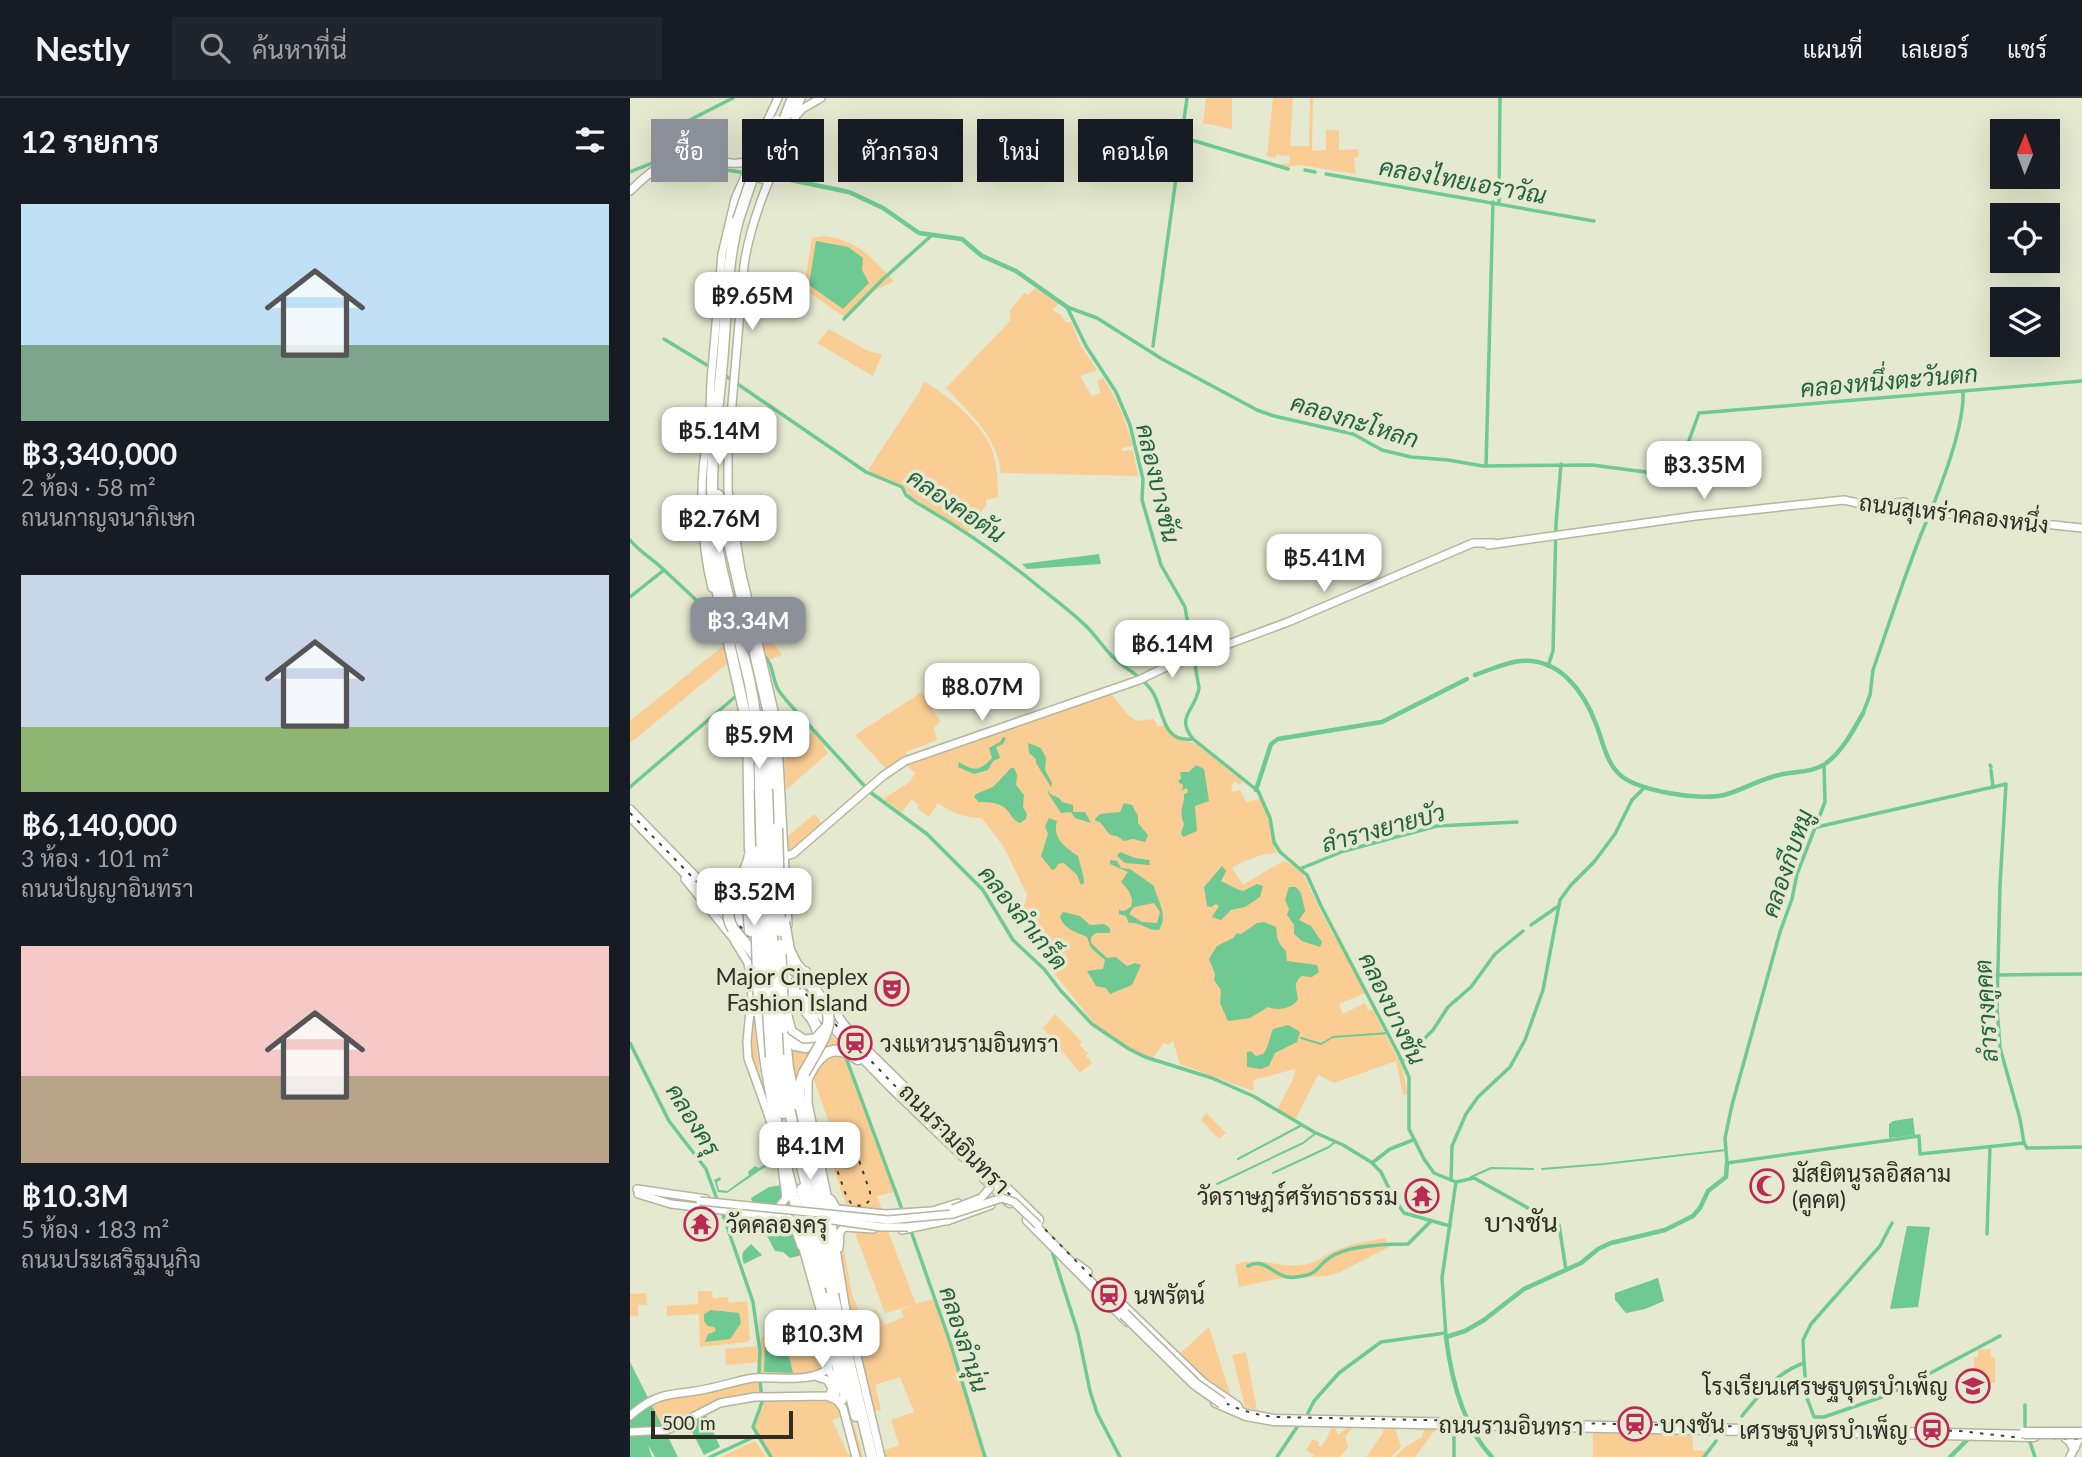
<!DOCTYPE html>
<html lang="th">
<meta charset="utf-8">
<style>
:root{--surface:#171b24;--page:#20242c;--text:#f1f3f6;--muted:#9ea1a6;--line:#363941;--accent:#8c9099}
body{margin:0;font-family:Lato,Sarabun,sans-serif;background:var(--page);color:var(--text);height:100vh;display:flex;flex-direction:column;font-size:26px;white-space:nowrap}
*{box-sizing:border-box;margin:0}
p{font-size:23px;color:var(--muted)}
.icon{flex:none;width:38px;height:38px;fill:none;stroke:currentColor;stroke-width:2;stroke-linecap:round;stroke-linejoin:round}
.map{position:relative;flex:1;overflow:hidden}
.sheet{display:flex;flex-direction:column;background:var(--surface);width:630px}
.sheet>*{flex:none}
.banner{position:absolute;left:21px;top:21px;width:665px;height:63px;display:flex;gap:14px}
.needle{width:46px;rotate:1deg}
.fabs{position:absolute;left:1360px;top:21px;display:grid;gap:14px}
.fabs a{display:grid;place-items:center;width:70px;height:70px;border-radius:0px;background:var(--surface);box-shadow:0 7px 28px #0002;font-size:35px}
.scale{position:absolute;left:21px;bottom:18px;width:142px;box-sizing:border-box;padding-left:7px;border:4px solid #2d2f25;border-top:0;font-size:19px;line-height:24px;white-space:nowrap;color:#2d2f25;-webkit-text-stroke:5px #e5e9d0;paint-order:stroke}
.price{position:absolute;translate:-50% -60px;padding:0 16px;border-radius:14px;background:#fff;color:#222;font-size:23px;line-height:46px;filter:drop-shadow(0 2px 4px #0008)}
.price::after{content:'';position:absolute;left:50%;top:42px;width:21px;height:16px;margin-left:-10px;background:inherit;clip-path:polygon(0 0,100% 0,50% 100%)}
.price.current{background:var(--accent);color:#fff}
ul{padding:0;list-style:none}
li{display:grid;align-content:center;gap:14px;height:371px;padding:0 21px}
li span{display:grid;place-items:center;height:217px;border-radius:0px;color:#555}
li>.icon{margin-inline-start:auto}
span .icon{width:126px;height:126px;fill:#fffc;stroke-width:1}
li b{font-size:30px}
h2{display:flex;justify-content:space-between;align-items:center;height:84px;padding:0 21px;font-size:30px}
.pill{padding:0 24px;border-radius:0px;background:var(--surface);box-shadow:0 7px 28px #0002;font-size:24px;line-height:63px}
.pill.current{background:var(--accent);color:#fff}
header{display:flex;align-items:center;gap:42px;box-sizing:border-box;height:98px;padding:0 35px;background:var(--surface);border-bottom:2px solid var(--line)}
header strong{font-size:33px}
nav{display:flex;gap:38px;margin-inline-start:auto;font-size:24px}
.search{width:490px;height:63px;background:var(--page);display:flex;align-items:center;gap:18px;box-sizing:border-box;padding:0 24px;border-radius:0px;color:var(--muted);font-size:26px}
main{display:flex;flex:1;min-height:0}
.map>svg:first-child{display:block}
.green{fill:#facd95}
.water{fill:#6ec992;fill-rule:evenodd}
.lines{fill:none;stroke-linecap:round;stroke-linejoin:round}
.stream{stroke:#6ec992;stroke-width:2}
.canal{stroke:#6ec992;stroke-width:3.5}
.river{stroke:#6ec992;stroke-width:4.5}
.major-casing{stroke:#b3b69e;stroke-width:10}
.highway-casing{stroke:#b3b69e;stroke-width:13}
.major{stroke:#fff;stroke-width:7}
.highway{stroke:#fff;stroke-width:10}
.rail{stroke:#3f4236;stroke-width:2;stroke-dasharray:3.5 7;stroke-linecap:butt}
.major-bridge-casing{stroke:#b3b69e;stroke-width:10;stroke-linecap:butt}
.highway-bridge-casing{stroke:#b3b69e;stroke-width:13;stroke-linecap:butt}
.major-bridge{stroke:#fff;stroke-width:7}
.highway-bridge{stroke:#fff;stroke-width:10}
.labels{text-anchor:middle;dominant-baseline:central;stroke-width:7;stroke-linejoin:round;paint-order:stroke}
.street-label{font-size:23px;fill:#2d2f25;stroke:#e5e9d0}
.poi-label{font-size:23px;fill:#2d2f25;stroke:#e5e9d0;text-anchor:start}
.water-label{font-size:24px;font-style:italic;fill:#22633f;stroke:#e5e9d0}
.quarter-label{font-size:26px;fill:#2b2e1a;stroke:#e5e9d0}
</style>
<header>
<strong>Nestly</strong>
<div class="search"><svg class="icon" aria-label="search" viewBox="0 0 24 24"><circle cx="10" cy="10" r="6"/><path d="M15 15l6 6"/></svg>ค้นหาที่นี่</div>
<nav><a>แผนที่</a><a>เลเยอร์</a><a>แชร์</a></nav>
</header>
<main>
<section class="sheet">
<h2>12 รายการ<svg class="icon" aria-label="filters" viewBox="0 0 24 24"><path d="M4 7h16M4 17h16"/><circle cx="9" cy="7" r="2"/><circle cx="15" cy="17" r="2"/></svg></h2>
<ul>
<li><span style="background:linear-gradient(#bfe0f5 65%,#7fa58c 0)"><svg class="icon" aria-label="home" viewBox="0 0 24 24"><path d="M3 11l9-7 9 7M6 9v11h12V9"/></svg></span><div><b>฿3,340,000</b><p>2 ห้อง · 58 m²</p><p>ถนนกาญจนาภิเษก</p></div></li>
<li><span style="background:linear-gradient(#c9d6e8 70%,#8fb573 0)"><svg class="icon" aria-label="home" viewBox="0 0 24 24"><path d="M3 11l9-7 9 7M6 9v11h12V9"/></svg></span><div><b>฿6,140,000</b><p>3 ห้อง · 101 m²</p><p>ถนนปัญญาอินทรา</p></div></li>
<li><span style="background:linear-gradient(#f6c9c9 60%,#b9a48a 0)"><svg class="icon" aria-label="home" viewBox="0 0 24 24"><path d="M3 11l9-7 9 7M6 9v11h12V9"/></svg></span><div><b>฿10.3M</b><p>5 ห้อง · 183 m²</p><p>ถนนประเสริฐมนูกิจ</p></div></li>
</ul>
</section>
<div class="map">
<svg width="1452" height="1359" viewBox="0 0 1452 1359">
<rect width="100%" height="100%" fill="#e5e9d0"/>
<g class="green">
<polygon points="576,0 602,0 602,31 573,25"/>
<polygon points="643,0 663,0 660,48 679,48 680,0 683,0 682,53 696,52 696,32 709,32 709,52 728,51 729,58 724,60 726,76 669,67 650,70 651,66 659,66 660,58 646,57 646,60 637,58"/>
<path d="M194 138C230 143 240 159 264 183L242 194 216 220 177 193 175 183 182 140Z"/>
<path d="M405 190 429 205 422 212 430 216 436 224H441L451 248 467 272 450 278 462 298 471 295 467 283 473 280C487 301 496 323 503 348L492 350V353L503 352 508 378 371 375C366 337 341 317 316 290L380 223V212L394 195 398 197Z"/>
<polygon points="199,231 238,253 252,256 243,278 187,245"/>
<path d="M294 283C317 297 350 324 361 349 367 364 368 383 368 399L356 402V407L338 434 280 398 273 388 242 376 238 372 288 296Z"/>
<polygon points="125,518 152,557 139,562 135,557"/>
<polygon points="94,547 99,564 0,645 0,623"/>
<polygon points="292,594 310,623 304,630 307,642 276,654 278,659 257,672 225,637"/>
<path d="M481 596 497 616 506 623 524 621 528 629 534 627 540 636 566 646 613 684 610 687 604 683 601 691 603 694 610 692 616 704 630 701C634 710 640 719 641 729 643 739 643 746 647 757L644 754 640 757 637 755C625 760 614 762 602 770L613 787 653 763 662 766 673 776 692 816 736 895 709 906 713 916 735 905 738 912H743L772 969 778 996 773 997 766 963 704 985 688 977 665 1022 647 1012 663 981 665 971 624 982 623 993 550 966 543 943 538 947 534 945 522 961 506 954 469 931 417 867 412 840 393 823V812L397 797 375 751 352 720C335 720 322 715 308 705L299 719 287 710 289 708 282 701 272 714 253 701 280 684 285 675 276 667Z"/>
<polygon points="186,631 198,646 193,648 198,655 156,692 154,662 172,646 175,650 180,646 177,640"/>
<polygon points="184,716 194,727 159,756 155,753 156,740"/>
<polygon points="123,915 130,977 146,1030 122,966 120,940"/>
<polygon points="425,916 452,944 449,947 458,955 456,958 462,965 450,975 413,930"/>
<polygon points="190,929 216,951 202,951 168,992 161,977 160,946 168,951"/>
<path d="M212 954 264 1094 247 1098 253 1115 218 1112 194 1043 197 1040 192 1028 199 1025 183 979C189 964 197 958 212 954Z"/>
<polygon points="576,1015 596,1035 589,1041 571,1022"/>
<path d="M224 1132 258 1133 286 1206 303 1201 329 1274 354 1359H253L251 1354 269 1347 261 1322 284 1314 270 1279 245 1287 251 1312 242 1314C228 1255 210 1198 211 1136L222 1196 228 1212H232L234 1215 246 1212 254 1227 274 1219 271 1212 285 1207 255 1215Z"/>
<path d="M755 1140 759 1149 710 1174 697 1178 647 1181 609 1189 605 1167C627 1158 649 1170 671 1167 687 1166 697 1155 711 1150 725 1145 741 1143 755 1140Z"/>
<polygon points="186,1186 233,1359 228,1359 213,1306 217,1300"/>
<polygon points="68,1193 82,1193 83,1200 98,1199 99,1205 117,1203 120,1241 117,1244 70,1249 69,1216 37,1218 37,1208 68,1206"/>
<polygon points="16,1195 17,1207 8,1207 8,1218 0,1218 0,1196"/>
<polygon points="579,1229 602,1302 547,1258"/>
<polygon points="139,1236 147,1239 153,1245 173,1246 197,1257 197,1262 190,1274 174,1278 130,1277 131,1240"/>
<polygon points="127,1248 129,1264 96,1267 95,1251"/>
<polygon points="1361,1251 1361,1259 1365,1260 1365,1285 1343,1284 1344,1259 1348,1259 1348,1252"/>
<polygon points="616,1254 627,1312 615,1309 602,1257"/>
<polygon points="128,1282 129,1298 84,1307 56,1326 36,1333 21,1306 27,1303"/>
<polygon points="134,1301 201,1302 207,1305 214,1317 202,1322 218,1356 223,1354 224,1359 142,1359 124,1327 133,1309"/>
<polygon points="703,1325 708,1337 722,1326 726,1327 715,1338 718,1349 710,1359 683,1359 684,1357 676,1352 683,1341 689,1344 688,1347 691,1349 697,1340"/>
<polygon points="764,1327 771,1349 761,1359 736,1359 753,1335 754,1328"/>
<polygon points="795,1328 808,1328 785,1359 765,1359 774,1350 792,1339"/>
<polygon points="963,1330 1062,1332 1063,1352 1076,1353 1073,1359 963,1359"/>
<polygon points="125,1343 136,1359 91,1359"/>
</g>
<g class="water">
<polygon points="186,143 218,149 233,160 232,172 239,185 213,211 179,187"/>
<polygon points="469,456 471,466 397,471 392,466"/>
<path d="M373 639 376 640 373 646 366 649 370 660 363 663 358 672 344 676 328 669 329 664C344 673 349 674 362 660L359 650 370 644Z"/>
<polygon points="398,645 411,650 416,660 415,672 422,685 421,689 406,665 406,661 399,655"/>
<path d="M566 667 574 671 579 703 565 708 567 733 553 739 551 735 554 726C548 710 555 708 554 696L557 695 558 692 556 690 552 693 553 687 548 684 551 680 550 674H559Z"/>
<path d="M381 670H384L387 677 386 687 394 697 393 709 397 716 396 721 390 725C382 722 383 718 377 712 370 704 358 704 349 704L344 699 346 696 363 689Z"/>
<polygon points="419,692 420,696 429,700 432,704 443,707 443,714 455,714 461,725 445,720 441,714 431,715 418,695"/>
<polygon points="494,705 502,707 508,718 508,725 518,737 515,744 503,741 494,743 487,738 480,737 470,724 466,723 465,721 470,716 490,714"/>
<path d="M419 720 427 723C422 739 434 749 448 758 450 768 454 775 454 785L451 787 447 777 434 765 428 766 425 771 422 772 411 758 418 736 415 729Z"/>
<polygon points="490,754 505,760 519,762 520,767 495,765 487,758"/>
<path d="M480 762 487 763 491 770 500 771 524 788C527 803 539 816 529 832 517 833 510 823 499 825L496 818 489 816V812L494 813 501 809C505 800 497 789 491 784L498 774 480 766ZM524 805 530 814 527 825 512 824 499 816 504 809Z"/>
<path d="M592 768 596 773 591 783C598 786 605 791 613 793L627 786 633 788 630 799 615 809 601 812 591 822 582 819 589 808 586 806 581 809 577 808 574 789Z"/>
<polygon points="659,789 666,789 671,795 675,813 669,822 681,828 692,844 690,849 672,843 664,836 664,827 657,817 659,811 655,802"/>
<path d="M433 814 450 818 460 827C469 828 474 822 480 831V835H466L461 839V845L477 860 486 859 497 868 505 865 511 867 502 887 480 896 476 890 466 888 457 873 473 871 475 862 461 850 457 839C446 834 434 831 430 819Z"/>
<path d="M634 824 646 829C647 839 647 845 656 853L657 863 687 867 689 874 682 879 672 878C662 885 667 891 668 901 662 911 648 913 638 909L620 920 598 923 590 905 591 892 584 882 585 876 579 861 587 848 603 840 607 835 611 836 627 825Z"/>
<path d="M658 927 670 934 667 944 645 955 639 968 631 971 617 969V954L621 953 626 958 633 956C639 949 639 940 643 931Z"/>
<polygon points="1283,1020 1285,1037 1259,1040 1259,1026 1263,1023"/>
<polygon points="141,1053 144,1063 97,1095 88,1094 84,1082 90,1079 91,1082 87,1084 89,1092 97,1093 119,1077 118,1074 125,1068 129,1070 141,1063"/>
<polygon points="153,1087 163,1089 180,1155 160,1160 153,1154 145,1153 128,1121 121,1100 139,1089"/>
<polygon points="1277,1128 1300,1129 1288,1209 1260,1211"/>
<path d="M121 1146 132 1157 114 1166C110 1154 113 1154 121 1146Z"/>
<polygon points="1028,1180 1034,1203 1015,1211 996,1215 985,1202 985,1195"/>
<polygon points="81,1212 109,1215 111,1225 100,1241 75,1244 78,1236 84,1234 86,1232 84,1229 78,1228 74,1223 74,1216"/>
<polygon points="184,1224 187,1224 194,1253 170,1245 166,1229 184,1227"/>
<polygon points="142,1243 148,1243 151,1250 157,1249 163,1275 134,1274 135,1245"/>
<polygon points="0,1264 48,1359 25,1359 18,1347 22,1359 0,1359"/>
<polygon points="75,1315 90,1349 74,1357 58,1326"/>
</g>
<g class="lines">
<g class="stream">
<polyline points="747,936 757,935"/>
<polyline points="671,940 691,946 703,939 745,936"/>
<polygon points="224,1058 226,1060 219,1070 213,1069 205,1064 206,1061 214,1065"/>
<polyline points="608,1061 672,1027"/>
<polyline points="912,1071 974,1066 1096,1052"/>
<polyline points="643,1075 699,1049 705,1044"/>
<polyline points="841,1079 861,1070 903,1071"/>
<polyline points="587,1086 673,1045 686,1035"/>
</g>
<g class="canal">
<polyline points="103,0 48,28 42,35 45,56 51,65 116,75"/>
<polyline points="551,41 565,43 658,71"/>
<polyline points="675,72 685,74"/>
<polyline points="0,74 45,56"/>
<polyline points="696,76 964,123"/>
<polyline points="869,105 870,0"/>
<path d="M437 209 456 248 486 294 500 327 513 381 512 402 531 467 555 509 569 590C565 614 545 618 563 641L628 693 640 720 644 744 650 754 677 777 691 808 768 955 779 979V1031L794 1061 804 1075 826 1084 812 1180 816 1239"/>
<polyline points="437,209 467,220 532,261 627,312 644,318 723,336 752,352 781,359 818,362 853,368 962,367 1046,378 1069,315 1452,283"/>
<polyline points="214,221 252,182 302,137"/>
<polyline points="34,241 80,269"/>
<polyline points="523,248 557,0"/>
<path d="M93 276 236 374 272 389 276 397 287 405C328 428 367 455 403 484 421 499 440 512 457 529 467 539 475 552 485 561 497 572 513 579 522 593 534 611 531 645 562 641"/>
<polyline points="856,368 863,104"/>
<path d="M0 442C10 454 23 461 34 472"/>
<polyline points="0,499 34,472 92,526"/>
<path d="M132 556C145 566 141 581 149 593 151 596 154 599 156 602L240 694 297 736 353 792 383 842 414 871 431 893 462 926 499 951 515 959 582 980 623 998 684 1034 713 1047 741 1064 751 1074 763 1099 774 1115 820 1128"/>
<polyline points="918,568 923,553 926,426 931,366"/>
<path d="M1233 615 1240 597 1243 572C1259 526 1274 479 1292 434 1307 399 1335 331 1333 294"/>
<polyline points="1194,667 1195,704 1167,776 1162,801 1150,834 1102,1007 1095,1040 1097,1065 1289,1038 1290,1056 1394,1045 1390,1021 1370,950 1367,910 1370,787 1376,686 1363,689"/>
<polyline points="1360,667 1361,669"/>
<polyline points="0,689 105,599"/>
<polyline points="1187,729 1363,689 1361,672"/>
<polyline points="672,770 714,753 807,728 887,724"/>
<polyline points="901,827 927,809"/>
<polyline points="1367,877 1452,876"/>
<polyline points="0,945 39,1023 76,1071 88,1104"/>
<polyline points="215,957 273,1114"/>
<polyline points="772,963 803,932 818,909 841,889 865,856 893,833"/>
<polyline points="1394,1045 1397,1050 1452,1049"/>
<polyline points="742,1065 760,1051 783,1042"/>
<polyline points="821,1082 822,1048 836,1016 848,999 880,969 895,942 913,892 930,802 941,787 964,764 985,736 1002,702 1015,689"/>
<polyline points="826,1084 844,1080 929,1127 936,1172"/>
<polyline points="91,1111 123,1204 130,1254 129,1272 132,1304 123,1329 141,1359"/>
<polyline points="281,1133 320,1244 355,1359"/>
<polyline points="1357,1136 1360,1049"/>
<polyline points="422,1153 448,1235 460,1293 467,1315 490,1359"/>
<path d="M618 1168C634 1159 642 1176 657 1179 662 1180 668 1179 673 1178 687 1176 689 1167 699 1160 717 1147 757 1146 778 1146L800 1124"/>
<polyline points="1174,1265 1177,1300 1184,1319 1194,1319 1252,1299 1276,1288 1370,1238"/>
<polyline points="1395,1307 1395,1328"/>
<polyline points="678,1315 684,1303 709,1275 751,1244 815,1235"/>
<path d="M1112 1318C1130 1296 1146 1275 1174 1265L1173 1242 1181 1226 1250 1148 1262 1125"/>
<polyline points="1397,1342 1400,1344 1405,1359"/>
<polyline points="80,1359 128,1337"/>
<polyline points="647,1359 669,1326"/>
<polyline points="824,1359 824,1338 832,1329"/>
<polyline points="1074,1359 1086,1343"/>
</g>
<g class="river">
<polyline points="141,78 219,94 253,110 289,135 332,141 352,158 386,173 437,209"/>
<path d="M845 577C860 572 876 564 891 563 930 560 954 594 966 626 972 641 976 663 988 675 1005 693 1070 703 1094 697 1113 692 1130 681 1149 677 1164 673 1182 675 1195 666 1212 654 1223 633 1233 615"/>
<polyline points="626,692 641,646 648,641 752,624 837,581"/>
<path d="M862 1359C833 1329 821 1279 816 1239L835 1233 854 1222 894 1191 951 1165 968 1151 981 1145 1035 1132 1063 1118 1070 1110 1078 1093 1096 1079 1097 1065"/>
<polyline points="1320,1359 1337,1342"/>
</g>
<defs>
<g id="major">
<polyline points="164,17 171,0"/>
<polyline points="135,28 148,0"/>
<polyline points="130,50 146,54"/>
<polyline points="123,65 134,31"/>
<polyline points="119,78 136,82 140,73 137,70"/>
<path d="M0 93C17 77 32 62 56 60 79 58 100 71 123 62"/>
<path d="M78 338C68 382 71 446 82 490"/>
<polyline points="79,341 81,283 92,156 105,101 120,67"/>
<polyline points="858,447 1065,418 1214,402 1241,408 1274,404 1283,410 1311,415 1452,430"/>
<polyline points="111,617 114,644"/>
<polyline points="0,711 121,835"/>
<polyline points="0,719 99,822"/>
<polyline points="151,759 163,756 253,678 275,663 509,582 534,570 658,524 843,445 863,445"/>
<polyline points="55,781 107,845"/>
<path d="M77 782C89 792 97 792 108 781"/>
<polyline points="82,788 120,827"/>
<path d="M158 827 147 626 111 472 98 392V353L114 167C122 114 146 67 166 18L172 11 191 0"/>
<polyline points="105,844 118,865 122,887"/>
<polyline points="149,855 171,880"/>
<path d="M176 873C193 891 202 912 218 931"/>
<polyline points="121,903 117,943 118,960 144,1033"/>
<polyline points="178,982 178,1005 199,1107 215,1207 251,1359"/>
<polyline points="7,1091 76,1101"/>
<polyline points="8,1096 41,1106 159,1120 163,1124 171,1148"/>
<polyline points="201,1101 207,1111 256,1116 302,1113"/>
<polyline points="149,1109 156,1100 152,1068"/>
<polyline points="299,1114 328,1105"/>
<polyline points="317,1123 361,1107"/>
<polyline points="272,1127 306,1120"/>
<polyline points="272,1132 319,1122"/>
<polyline points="171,1143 214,1297 213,1302 208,1303"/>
<polyline points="209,1150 210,1134 214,1129 243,1131"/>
<polyline points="446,1165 458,1174"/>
<polyline points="200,1255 198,1270 206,1286 206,1301 213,1310 226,1359"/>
<polyline points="187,1279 197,1282 202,1290 200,1296"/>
<path d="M0 1318C31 1290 45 1299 81 1290 95 1287 109 1282 124 1280 145 1278 183 1286 198 1270"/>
<polyline points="0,1334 37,1332 90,1305 124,1299 197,1298 208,1303"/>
<polyline points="1440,1359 1450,1339"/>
</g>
<g id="highway">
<polyline points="153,25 163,0"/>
<path d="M108 122C96 168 96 218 92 265 87 321 77 379 85 435 92 486 109 535 120 586 127 621 130 656 130 692"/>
<polyline points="88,397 141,624 145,660 147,730"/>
<polyline points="79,431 83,473 118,630 120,752"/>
<polyline points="135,646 137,691"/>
<path d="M117 796C116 784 119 776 130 771"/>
<polyline points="103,831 131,864"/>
<polyline points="159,852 166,866 178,880"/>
<polyline points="148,872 262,989 335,1059"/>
<polyline points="122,884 125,913"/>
<path d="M148 886C161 899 209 934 176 949L165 947 156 936"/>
<path d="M129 907C138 1010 165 1111 195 1210"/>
<polyline points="212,929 408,1122"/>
<polyline points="154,930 158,970 165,1006"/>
<polyline points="148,957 166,1043 242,1359"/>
<polyline points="141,959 153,1015"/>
<polyline points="174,975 169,990 170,1005 208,1190"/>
<path d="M175 985C186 959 201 941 228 961"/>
<polyline points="355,1080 380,1104"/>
<polyline points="172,1091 194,1185"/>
<polyline points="398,1122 498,1223"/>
<polyline points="482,1198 572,1285 607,1309"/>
<polyline points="197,1200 226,1318"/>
<polyline points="586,1304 616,1317 644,1322 1404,1338"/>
<polyline points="1436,1339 1441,1343 1444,1349"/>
</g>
</defs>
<use href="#major" class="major-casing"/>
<use href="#highway" class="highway-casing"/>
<use href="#major" class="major"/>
<use href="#highway" class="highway"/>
<g class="rail">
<path d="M0 715 273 996 394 1110 567 1286C589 1305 615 1316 645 1319L1330 1333 1383 1339 1452 1341"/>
<polygon points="210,1043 217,1043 224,1048 240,1094 240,1102 234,1108 222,1107 216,1097 201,1055 204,1048"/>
</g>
<defs>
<g id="major-bridge">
<polyline points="158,918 162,933 174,941 185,940 194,930"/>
<polyline points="70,1103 258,1122 323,1116 372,1100 384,1104 408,1127"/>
<polyline points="323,1111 351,1100 360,1090 357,1078 329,1050"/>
<polyline points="202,1122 251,1129 278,1129"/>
</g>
<g id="highway-bridge">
<polyline points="108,122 123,77 147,23"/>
<polyline points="137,691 143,868 148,957"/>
<polyline points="130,692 135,866 141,959"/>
<polyline points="147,730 150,833"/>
<polyline points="124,753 129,907"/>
<polyline points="117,796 120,833"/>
<polyline points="154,824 159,852"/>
<path d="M103 831C87 804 116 783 120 757"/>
<polyline points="150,847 154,930"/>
<path d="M169 875C213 918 202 926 174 975"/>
<polyline points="494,1216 565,1286 592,1305"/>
<polyline points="1394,1335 1452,1335"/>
</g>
</defs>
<use href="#major-bridge" class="major-bridge-casing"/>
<use href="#highway-bridge" class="highway-bridge-casing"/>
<use href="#major-bridge" class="major-bridge"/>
<use href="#highway-bridge" class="highway-bridge"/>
</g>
<defs>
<symbol id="theatre-ring" viewBox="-11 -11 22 22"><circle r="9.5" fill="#e5e9d0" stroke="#ba2a54" stroke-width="1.5"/><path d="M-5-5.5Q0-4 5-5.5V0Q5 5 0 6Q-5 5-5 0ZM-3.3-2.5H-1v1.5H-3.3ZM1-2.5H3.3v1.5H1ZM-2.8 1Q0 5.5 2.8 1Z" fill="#ba2a54"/></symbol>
<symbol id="station-ring" viewBox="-11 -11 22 22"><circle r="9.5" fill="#e5e9d0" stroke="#ba2a54" stroke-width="1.5"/><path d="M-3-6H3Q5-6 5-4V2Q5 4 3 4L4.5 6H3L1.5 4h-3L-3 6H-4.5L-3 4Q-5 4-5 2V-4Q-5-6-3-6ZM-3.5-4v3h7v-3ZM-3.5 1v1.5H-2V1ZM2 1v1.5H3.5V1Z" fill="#ba2a54"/></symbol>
<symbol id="mosque-ring" viewBox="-11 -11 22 22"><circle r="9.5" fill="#e5e9d0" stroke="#ba2a54" stroke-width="1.5"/><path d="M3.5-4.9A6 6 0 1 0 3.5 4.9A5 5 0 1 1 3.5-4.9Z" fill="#ba2a54"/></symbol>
<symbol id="temple-ring" viewBox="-11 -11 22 22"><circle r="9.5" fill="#e5e9d0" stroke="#ba2a54" stroke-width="1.5"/><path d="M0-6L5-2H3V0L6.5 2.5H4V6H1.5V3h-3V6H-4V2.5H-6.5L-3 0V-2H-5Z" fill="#ba2a54"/></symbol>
<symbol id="school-ring" viewBox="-11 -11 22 22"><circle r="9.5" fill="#e5e9d0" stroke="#ba2a54" stroke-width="1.5"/><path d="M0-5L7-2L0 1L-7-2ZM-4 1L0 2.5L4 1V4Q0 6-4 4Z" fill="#ba2a54"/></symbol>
</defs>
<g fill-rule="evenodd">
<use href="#theatre-ring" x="243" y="872" width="38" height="38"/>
<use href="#station-ring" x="206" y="926" width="38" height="38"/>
<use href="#mosque-ring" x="1118" y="1069" width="38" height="38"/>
<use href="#temple-ring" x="773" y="1079" width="38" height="38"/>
<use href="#temple-ring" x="52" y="1107" width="38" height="38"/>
<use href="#station-ring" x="460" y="1178" width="38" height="38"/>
<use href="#school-ring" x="1324" y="1269" width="38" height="38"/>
<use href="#station-ring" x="986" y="1307" width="38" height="38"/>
<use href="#station-ring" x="1283" y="1313" width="38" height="38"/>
</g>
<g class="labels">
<g class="street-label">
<text transform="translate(1324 415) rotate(7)">ถนนสุเหร่าคลองหนึ่ง</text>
<text transform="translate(325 1040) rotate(45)">ถนนรามอินทรา</text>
<text transform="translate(881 1327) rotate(1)">ถนนรามอินทรา</text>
</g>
<g class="poi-label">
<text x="238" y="878" text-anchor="end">Major Cineplex<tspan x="238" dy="26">Fashion Island</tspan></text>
<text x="250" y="945">วงแหวนรามอินทรา</text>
<text x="1162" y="1075">มัสยิตนูรลอิสลาม<tspan x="1162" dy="26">(คูคต)</tspan></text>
<text x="768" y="1098" text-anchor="end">วัดราษฎร์ศรัทธาธรรม</text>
<text x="96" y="1126">วัดคลองครุ</text>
<text x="504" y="1197">นพรัตน์</text>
<text x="1318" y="1288" text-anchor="end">โรงเรียนเศรษฐบุตรบำเพ็ญ</text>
<text x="1030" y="1326">บางชัน</text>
<text x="1278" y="1332" text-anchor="end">เศรษฐบุตรบำเพ็ญ</text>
</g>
<g class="water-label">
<text transform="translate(833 82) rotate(10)">คลองไทยเอราวัณ</text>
<text transform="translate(1259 282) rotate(-5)">คลองหนึ่งตะวันตก</text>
<text transform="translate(725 322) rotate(17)">คลองกะโหลก</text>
<text transform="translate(529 385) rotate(77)">คลองบางชัน</text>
<text transform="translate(327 407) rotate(34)">คลองคอตัน</text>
<text transform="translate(753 729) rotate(-15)">ลำรางยายบัว</text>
<text transform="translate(1156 765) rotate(-71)">คลองกีบหมู</text>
<text transform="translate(394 819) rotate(51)">คลองลำเกร็ด</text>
<text transform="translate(763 910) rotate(64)">คลองบางชัน</text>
<text transform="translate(1355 913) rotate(-94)">ลำรางคูคต</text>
<text transform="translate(64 1021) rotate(58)">คลองครุ</text>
<text transform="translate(335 1241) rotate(72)">คลองลำนุ่น</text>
</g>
<g class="quarter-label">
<text x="891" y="1124">บางชัน</text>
</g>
</g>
</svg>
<div class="fabs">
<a><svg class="needle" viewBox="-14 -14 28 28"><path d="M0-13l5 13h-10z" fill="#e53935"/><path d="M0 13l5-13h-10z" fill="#9ea1a6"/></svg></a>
<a><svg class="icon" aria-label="locate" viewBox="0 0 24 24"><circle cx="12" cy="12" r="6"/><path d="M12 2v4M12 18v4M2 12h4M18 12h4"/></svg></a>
<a><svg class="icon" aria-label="layers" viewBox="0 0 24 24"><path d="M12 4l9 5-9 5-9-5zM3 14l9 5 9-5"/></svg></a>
</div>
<div class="scale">500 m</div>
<b class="price" style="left:122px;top:234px">฿9.65M</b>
<b class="price" style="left:89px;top:369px">฿5.14M</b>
<b class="price" style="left:1074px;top:403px">฿3.35M</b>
<b class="price" style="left:89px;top:457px">฿2.76M</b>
<b class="price" style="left:694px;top:496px">฿5.41M</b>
<b class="price current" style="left:118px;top:559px">฿3.34M</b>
<b class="price" style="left:542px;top:582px">฿6.14M</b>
<b class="price" style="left:352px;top:625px">฿8.07M</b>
<b class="price" style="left:129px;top:673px">฿5.9M</b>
<b class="price" style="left:124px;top:830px">฿3.52M</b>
<b class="price" style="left:180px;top:1084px">฿4.1M</b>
<b class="price" style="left:192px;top:1272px">฿10.3M</b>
<div class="banner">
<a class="pill current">ซื้อ</a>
<a class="pill">เช่า</a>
<a class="pill">ตัวกรอง</a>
<a class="pill">ใหม่</a>
<a class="pill">คอนโด</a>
</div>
</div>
</main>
